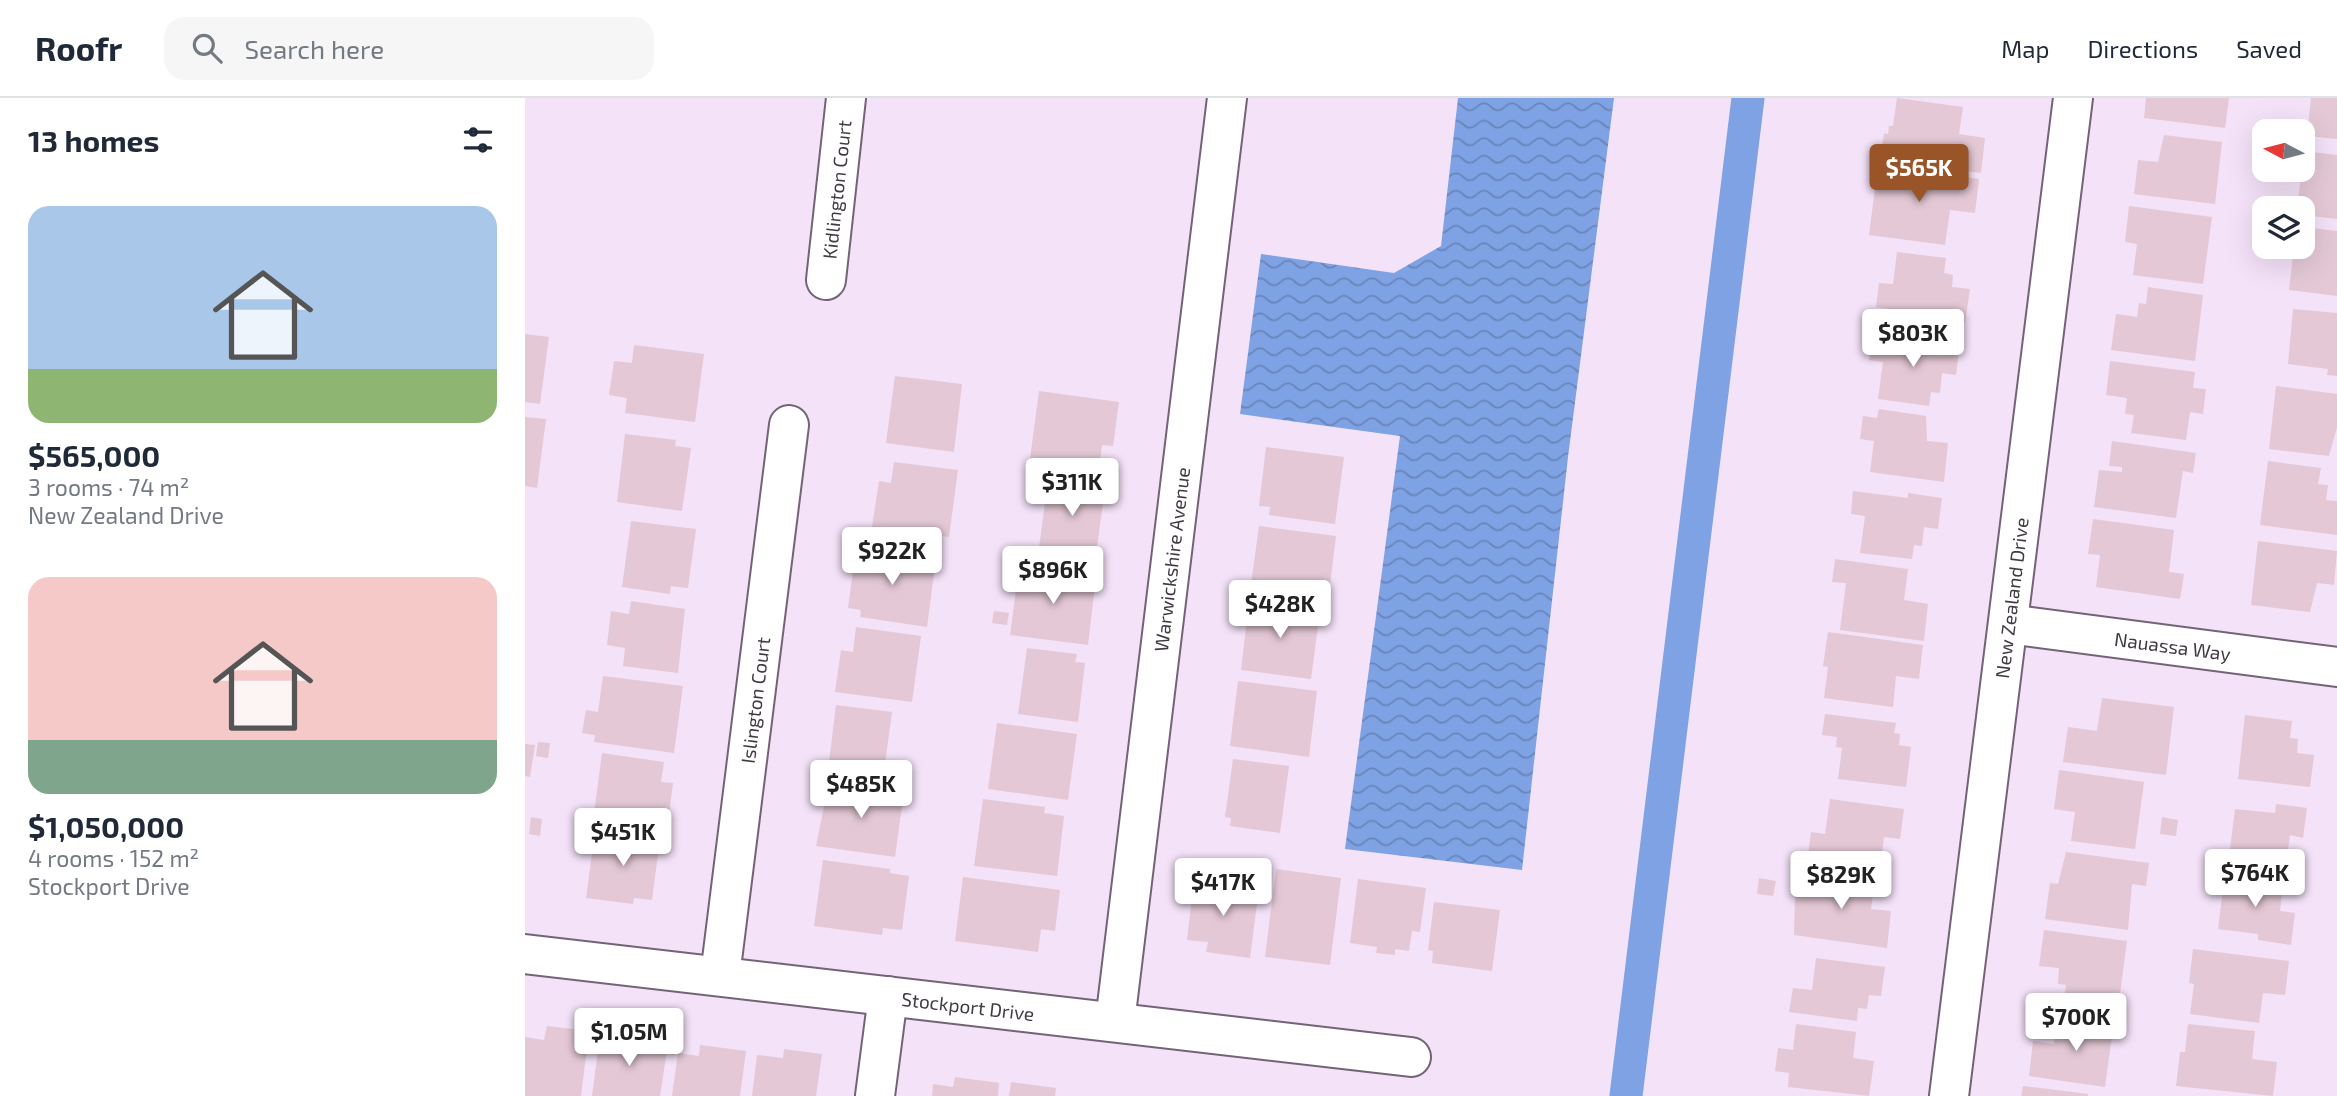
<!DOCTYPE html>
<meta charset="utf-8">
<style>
:root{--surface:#fff;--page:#f6f6f7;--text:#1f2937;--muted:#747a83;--line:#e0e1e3;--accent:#995428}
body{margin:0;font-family:"Exo 2",sans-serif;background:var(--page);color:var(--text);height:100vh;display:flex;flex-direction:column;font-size:26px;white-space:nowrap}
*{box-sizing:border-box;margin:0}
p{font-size:23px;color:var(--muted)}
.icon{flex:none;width:38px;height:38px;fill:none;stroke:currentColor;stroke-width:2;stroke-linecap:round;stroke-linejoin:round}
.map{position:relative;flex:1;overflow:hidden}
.sheet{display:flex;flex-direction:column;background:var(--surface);width:525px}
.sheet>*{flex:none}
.needle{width:46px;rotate:277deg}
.tools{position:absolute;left:1727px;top:21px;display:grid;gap:14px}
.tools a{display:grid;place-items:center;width:63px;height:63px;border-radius:14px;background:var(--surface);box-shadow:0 7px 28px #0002;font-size:35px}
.price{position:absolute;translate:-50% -60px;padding:0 16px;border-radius:7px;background:#fff;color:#222;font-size:23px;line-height:46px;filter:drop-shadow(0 2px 4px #0008)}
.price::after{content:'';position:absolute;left:50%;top:42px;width:21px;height:16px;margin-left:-10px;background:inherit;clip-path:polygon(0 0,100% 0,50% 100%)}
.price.current{background:var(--accent);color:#fff}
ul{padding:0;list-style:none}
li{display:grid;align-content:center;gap:14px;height:371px;padding:0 28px}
li span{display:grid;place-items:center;height:217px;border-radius:21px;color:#555}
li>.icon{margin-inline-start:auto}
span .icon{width:126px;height:126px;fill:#fffc;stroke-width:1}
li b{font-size:30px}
h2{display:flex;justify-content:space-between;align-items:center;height:84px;padding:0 28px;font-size:30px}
header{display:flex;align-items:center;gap:42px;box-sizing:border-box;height:98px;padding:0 35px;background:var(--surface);border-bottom:2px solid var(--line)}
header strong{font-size:33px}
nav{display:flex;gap:38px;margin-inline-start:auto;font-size:24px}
.search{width:490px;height:63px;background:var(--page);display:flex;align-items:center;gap:18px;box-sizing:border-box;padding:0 24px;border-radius:21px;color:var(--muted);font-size:26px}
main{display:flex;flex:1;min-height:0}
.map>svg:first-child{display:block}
.water{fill:url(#water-waves)}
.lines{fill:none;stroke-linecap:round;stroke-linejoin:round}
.canal{stroke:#7ea2e4;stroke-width:33}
.building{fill:#e4c8d5}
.minor-casing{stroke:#746377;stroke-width:42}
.minor{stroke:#fff;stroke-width:38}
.labels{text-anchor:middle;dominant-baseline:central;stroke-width:5;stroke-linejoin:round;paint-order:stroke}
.street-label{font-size:19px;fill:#413a43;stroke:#fbf3fc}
</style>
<header>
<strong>Roofr</strong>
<div class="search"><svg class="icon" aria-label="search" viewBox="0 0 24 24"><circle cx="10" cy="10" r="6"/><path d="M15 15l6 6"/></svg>Search here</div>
<nav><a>Map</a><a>Directions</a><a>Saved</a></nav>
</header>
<main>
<section class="sheet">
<h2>13 homes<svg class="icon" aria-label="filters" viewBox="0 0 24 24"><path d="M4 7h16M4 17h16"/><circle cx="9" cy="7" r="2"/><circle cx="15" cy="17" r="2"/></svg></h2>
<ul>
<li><span style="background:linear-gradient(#a9c7e8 75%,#8fb573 0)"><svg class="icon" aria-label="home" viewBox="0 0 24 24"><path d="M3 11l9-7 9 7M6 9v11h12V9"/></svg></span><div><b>$565,000</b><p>3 rooms · 74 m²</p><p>New Zealand Drive</p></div></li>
<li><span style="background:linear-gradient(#f6c9c9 75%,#7fa58c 0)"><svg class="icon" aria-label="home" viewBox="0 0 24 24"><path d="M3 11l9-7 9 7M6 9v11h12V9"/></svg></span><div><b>$1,050,000</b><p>4 rooms · 152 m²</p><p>Stockport Drive</p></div></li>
</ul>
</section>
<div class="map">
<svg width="1812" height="998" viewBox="0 0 1812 998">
<defs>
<pattern id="water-waves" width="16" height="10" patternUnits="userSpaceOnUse" patternTransform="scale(1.75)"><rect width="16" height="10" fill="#7ea2e4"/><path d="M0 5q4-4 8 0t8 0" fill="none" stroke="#6985ba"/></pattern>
</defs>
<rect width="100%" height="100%" fill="#f4e2f8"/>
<polygon class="water" points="933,0 1089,0 1043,359 997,772 820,751 875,338 715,316 736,156 869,175 916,148"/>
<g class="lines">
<polyline class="canal" points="1101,998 1223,0"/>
</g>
<g class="building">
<polygon points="1372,0 1438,9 1434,36 1460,40 1456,75 1360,63 1360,57 1356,57 1359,35 1363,36 1364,28 1368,28"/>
<polygon points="1621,0 1704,0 1700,30 1619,20"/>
<polygon points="1786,0 1812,0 1812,41 1782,38"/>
<polygon points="1639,37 1697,44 1690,106 1609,96 1613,62 1633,64"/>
<polygon points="1779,53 1812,57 1812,121 1778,117 1778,110 1772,110"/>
<polygon points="1353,67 1454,81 1450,115 1425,112 1420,147 1344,137"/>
<polygon points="1604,108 1687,119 1678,186 1608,177 1612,146 1600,144"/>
<polygon points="1778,129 1812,133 1812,198 1764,192 1769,149 1778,149"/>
<polygon points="1372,154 1421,160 1419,175 1428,177 1427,189 1445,191 1440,224 1430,222 1429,227 1364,218 1365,211 1351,209 1354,185 1368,186"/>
<polygon points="1623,189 1678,197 1670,263 1586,252 1591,216 1612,219 1614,205 1621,206"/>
<polygon points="1768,211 1812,215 1812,278 1802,277 1803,271 1763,266"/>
<polygon points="0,236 24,239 15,306 0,304"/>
<polygon points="1347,239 1399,250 1400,241 1435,245 1431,277 1417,275 1415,295 1406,294 1404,308 1353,301 1358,264 1344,262"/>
<polygon points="109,247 179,256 170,324 100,315 102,300 84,297 89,263 107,265"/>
<polygon points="1585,263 1670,274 1668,290 1681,291 1678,316 1665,314 1661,342 1606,335 1609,317 1600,316 1602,300 1581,297"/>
<polygon points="370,278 437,286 429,354 361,345"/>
<polygon points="1751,288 1812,296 1812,329 1804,358 1744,351"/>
<polygon points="514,293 594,304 588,348 577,347 574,370 505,361"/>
<polygon points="1354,311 1401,318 1402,343 1423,345 1419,384 1345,374 1349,343 1335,341 1338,318 1352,320"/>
<polygon points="0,319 21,321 12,390 0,388"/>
<polygon points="100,336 151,342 150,348 166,350 157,413 92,404"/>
<polygon points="1587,343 1671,355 1668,375 1658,373 1651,420 1569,409 1574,372 1597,374 1597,369 1584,368"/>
<polygon points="741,349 819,359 810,426 744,417 745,409 734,408"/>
<polygon points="1743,363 1796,370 1793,386 1803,387 1801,402 1812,403 1812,437 1735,427"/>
<polygon points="369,364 433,372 424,439 347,429 354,383 366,385"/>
<polygon points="523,382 580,390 571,457 514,450"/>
<polygon points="1328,393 1383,400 1383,395 1417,400 1413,431 1399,429 1397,448 1389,447 1387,461 1335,455 1340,418 1326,416"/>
<polygon points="1568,421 1649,432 1644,474 1659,476 1655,501 1571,489 1575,457 1563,456"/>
<polygon points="106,423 171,431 163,490 146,488 145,496 97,489"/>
<polygon points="734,428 811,438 803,503 725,493"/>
<polygon points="1733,443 1812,453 1809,487 1792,485 1785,514 1726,507"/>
<polygon points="331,451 411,461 402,529 335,519 336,512 323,510"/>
<polygon points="1310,461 1383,471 1379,502 1403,506 1399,543 1315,532 1321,485 1307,484"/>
<polygon points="494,469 571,479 563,547 485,537"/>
<polygon points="106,503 160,511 153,575 98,568 100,550 82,547 86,513 104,516"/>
<polygon points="724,504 795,513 786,581 716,572"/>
<polygon points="469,513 484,515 482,527 467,525"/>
<polygon points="331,529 396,538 387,604 310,594 316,552 328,554"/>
<polygon points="1303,534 1398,547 1394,581 1371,578 1368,609 1299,600 1303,569 1298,568"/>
<polygon points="502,550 552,556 550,564 560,565 553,624 493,616"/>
<polygon points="78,578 158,588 149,655 69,644 70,637 57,635 61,612 73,614"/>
<polygon points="713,583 792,593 784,659 705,648"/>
<polygon points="1577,600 1649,609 1641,677 1538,664 1543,629 1572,633"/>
<polygon points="311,607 367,614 358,680 310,674 311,666 304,664"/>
<polygon points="1300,616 1371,625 1369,635 1375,636 1374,647 1386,649 1381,689 1313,681 1317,650 1311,649 1312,639 1297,637"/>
<polygon points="1720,617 1767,623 1765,640 1773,641 1772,655 1789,657 1785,689 1713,681"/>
<polygon points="472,625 552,636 543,702 463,691"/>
<polygon points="13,644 25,645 23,660 11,658"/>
<polygon points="0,646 10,647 5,679 0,678"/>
<polygon points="77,655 139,664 136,684 148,685 142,732 68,723"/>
<polygon points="708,661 764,668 755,735 705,728 706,720 700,719"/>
<polygon points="1534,672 1619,684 1610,751 1546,743 1550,714 1529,711"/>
<polygon points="304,684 379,694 370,759 291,748"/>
<polygon points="458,701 520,709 519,715 539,718 532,778 449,768"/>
<polygon points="1305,701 1379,711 1375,741 1359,739 1355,769 1296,765 1297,759 1283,757 1286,734 1300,736"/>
<polygon points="1751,706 1782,710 1778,740 1765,737 1762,760 1756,759 1755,773 1703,767 1710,711 1750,715"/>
<polygon points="6,719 17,721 15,738 4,736"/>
<polygon points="1637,719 1653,722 1651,738 1635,736"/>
<polygon points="70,733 135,741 127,802 109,800 108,806 61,800"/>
<polygon points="1541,754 1624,765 1621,788 1607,786 1603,832 1520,821 1525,785 1533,786"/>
<polygon points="298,762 365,771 365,775 384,778 377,832 358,830 357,837 289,828"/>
<polygon points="1291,770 1343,777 1341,795 1348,796 1346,811 1366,813 1362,850 1269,837 1270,797 1287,799"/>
<polygon points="751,771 816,780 805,867 740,859"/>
<polygon points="1700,775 1750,781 1748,794 1757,795 1755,813 1770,815 1766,847 1733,842 1733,836 1693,831"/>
<polygon points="438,779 535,792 530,833 516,831 513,854 430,843"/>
<polygon points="1234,780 1251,783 1248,798 1232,796"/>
<polygon points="833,781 901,790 895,834 887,833 884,853 870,851 870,857 851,855 852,849 825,845"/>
<polygon points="669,782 734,790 725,860 681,854 683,844 662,842"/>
<polygon points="909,804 975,812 967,873 907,865 908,853 903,852"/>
<polygon points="1519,832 1602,843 1593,911 1539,904 1541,887 1533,886 1534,870 1514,868"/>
<polygon points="1668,851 1764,863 1760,897 1738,895 1734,925 1665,916 1669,886 1664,885"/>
<polygon points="1291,860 1360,869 1356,898 1344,897 1342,911 1333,910 1332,923 1264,914 1268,890 1287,892"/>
<polygon points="1542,918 1589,923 1580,989 1504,978 1508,943 1529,946 1530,935 1540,936"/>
<polygon points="1271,926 1331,934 1328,960 1349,963 1344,998 1263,989 1264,975 1250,973 1253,950 1268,952"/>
<polygon points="1663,926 1730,933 1727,961 1752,964 1748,998 1651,988 1655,954 1660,954"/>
<polygon points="22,928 64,933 56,998 0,998 0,939 19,942"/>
<polygon points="75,937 143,946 135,998 67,998"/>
<polygon points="175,947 221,953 215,998 147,998 153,955 174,958"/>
<polygon points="259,951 297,956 291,998 227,998 232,957 258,960"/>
<polygon points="430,979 474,985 473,998 407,998 408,986 428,989"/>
<polygon points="486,984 531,990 530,998 484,998"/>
<polygon points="1498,988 1563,996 1563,998 1496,998"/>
</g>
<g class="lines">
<defs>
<g id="minor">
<path id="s1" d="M301 182 321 0"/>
<path id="s2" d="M1483 526 1812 569"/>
<path id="s3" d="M0 856 886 959"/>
<path id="s4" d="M195 878 264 327"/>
<path id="s5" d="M590 924 702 0"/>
<polyline points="350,998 363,898"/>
<path id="s6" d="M1424 998 1548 0"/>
</g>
</defs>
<use href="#minor" class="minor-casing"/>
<use href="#minor" class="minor"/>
</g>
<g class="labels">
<g class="street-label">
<text stroke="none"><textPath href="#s1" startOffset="91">Kidlington Court</textPath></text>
<text stroke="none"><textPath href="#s5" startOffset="466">Warwickshire Avenue</textPath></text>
<text stroke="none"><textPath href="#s6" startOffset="502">New Zealand Drive</textPath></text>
<text stroke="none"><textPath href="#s2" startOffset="166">Nauassa Way</textPath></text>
<text stroke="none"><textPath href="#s4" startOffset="278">Islington Court</textPath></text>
<text stroke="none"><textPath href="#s3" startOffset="446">Stockport Drive</textPath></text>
</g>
</g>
</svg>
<div class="tools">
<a><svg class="needle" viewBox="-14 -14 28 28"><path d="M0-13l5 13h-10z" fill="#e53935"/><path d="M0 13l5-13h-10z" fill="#747a83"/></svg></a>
<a><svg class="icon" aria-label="layers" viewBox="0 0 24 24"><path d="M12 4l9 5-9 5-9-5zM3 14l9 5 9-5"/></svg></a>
</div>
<b class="price current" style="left:1394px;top:106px">$565K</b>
<b class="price" style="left:1388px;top:271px">$803K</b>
<b class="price" style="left:547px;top:420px">$311K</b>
<b class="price" style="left:367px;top:489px">$922K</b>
<b class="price" style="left:528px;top:508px">$896K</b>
<b class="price" style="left:755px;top:542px">$428K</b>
<b class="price" style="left:336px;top:722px">$485K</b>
<b class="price" style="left:98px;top:770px">$451K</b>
<b class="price" style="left:1730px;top:811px">$764K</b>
<b class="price" style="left:1316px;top:813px">$829K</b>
<b class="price" style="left:698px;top:820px">$417K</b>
<b class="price" style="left:1551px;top:955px">$700K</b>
<b class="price" style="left:104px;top:970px">$1.05M</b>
</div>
</main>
